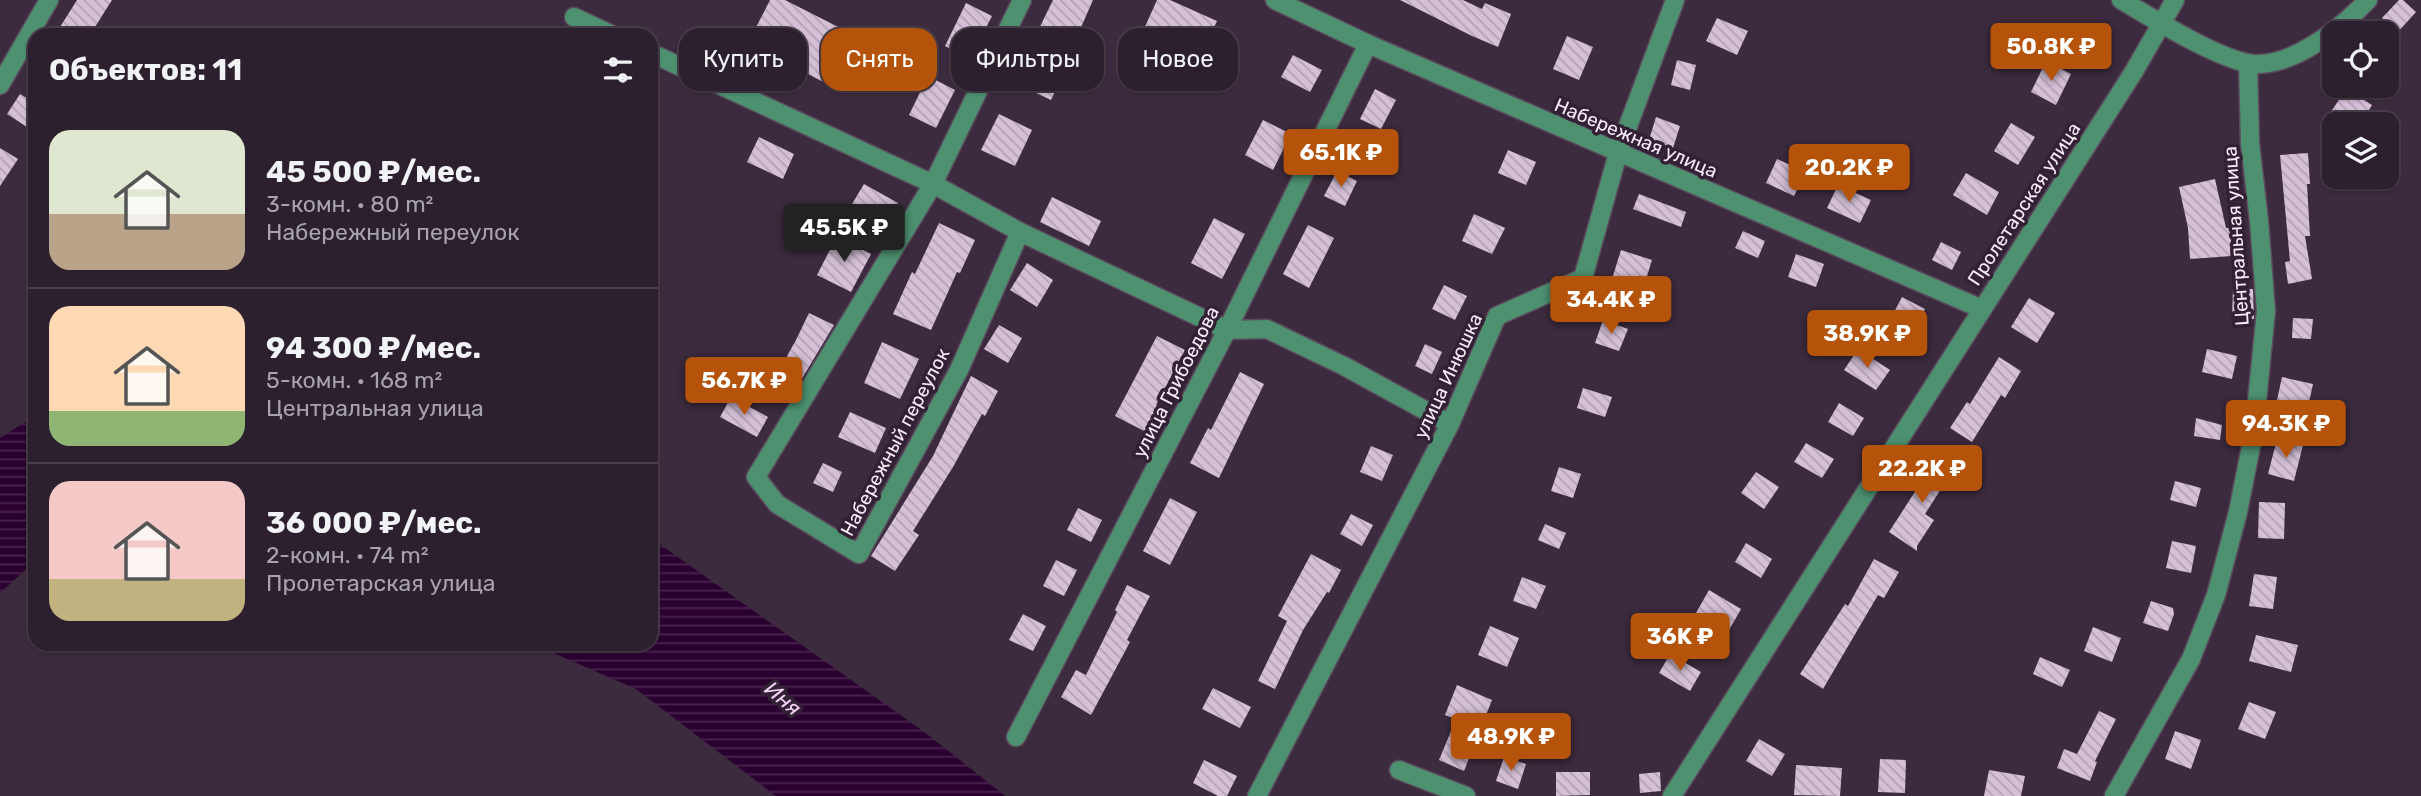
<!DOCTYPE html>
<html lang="ru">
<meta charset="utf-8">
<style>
:root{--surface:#2d202e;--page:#392d3a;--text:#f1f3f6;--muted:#a7a3aa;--line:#483e4a;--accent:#b45309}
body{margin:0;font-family:Rubik,sans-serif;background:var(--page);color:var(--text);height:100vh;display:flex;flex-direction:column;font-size:26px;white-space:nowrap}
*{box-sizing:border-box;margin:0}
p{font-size:23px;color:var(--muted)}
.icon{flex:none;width:38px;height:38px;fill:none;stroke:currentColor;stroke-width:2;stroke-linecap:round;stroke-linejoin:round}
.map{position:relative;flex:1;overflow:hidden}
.side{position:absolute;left:28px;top:28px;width:630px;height:623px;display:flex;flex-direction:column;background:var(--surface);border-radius:21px;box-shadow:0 2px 5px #0004,0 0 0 2px var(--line)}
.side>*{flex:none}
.banner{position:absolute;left:679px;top:28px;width:665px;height:63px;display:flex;gap:14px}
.buttons{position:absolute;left:2322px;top:21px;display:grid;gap:14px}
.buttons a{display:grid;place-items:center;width:77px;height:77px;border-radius:14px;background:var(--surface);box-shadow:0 2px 5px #0004,0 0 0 2px var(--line);font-size:35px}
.price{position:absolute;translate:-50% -60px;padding:0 16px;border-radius:7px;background:var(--accent);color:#fff;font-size:23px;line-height:46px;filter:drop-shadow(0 2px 4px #0008)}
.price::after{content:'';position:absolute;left:50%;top:42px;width:21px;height:16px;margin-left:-10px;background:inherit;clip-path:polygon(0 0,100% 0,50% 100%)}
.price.active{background:#222;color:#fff}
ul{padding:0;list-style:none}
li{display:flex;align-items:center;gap:21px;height:175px;padding:0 21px}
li+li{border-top:2px solid var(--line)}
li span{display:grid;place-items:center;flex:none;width:196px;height:140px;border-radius:21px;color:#555}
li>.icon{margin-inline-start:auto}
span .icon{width:84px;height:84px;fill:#fffc;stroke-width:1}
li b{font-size:30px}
h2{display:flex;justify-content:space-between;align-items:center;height:84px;padding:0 21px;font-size:30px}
.chip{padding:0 24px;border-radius:21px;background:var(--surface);box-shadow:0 2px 5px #0004,0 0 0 2px var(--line);font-size:24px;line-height:63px}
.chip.active{background:var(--accent);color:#fff}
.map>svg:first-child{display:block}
.water{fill:url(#water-rules)}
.building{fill:url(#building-back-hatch)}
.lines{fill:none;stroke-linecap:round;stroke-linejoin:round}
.minor-casing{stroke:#5a4a5c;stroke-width:21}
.minor{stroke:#4d9171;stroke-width:18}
.labels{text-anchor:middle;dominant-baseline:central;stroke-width:7;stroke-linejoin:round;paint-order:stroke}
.street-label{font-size:19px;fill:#f8ecf9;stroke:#322134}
.water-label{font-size:21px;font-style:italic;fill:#f5d3f9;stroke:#322134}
</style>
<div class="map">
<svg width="2421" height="796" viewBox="0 0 2421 796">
<defs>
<pattern id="water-rules" width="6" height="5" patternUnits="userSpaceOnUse" patternTransform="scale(1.75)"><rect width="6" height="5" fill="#2a0030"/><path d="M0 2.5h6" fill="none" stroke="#4a254f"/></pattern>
<pattern id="building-back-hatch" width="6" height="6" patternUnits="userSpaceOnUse" patternTransform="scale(1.75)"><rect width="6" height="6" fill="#d5c0d7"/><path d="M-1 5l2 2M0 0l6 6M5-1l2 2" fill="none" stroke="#b2a2b4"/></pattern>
</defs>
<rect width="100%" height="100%" fill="#3c2b3e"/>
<g class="water">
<polygon points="35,416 35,561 0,593 0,438"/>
<polygon points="651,538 927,734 1005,796 776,796 636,689 533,644 651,644"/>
</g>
<g class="building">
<polygon points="77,0 112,0 90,35 55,35"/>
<polygon points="770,0 785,0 862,39 837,89 748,43"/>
<polygon points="1053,0 1093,0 1071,50 1074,51 1051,100 1013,82"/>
<polygon points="1157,0 1170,0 1217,21 1209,38 1218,42 1205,71 1168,55 1155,84 1125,71"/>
<polygon points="1400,0 1463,0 1482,9 1485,3 1511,14 1498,47 1472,36"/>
<polygon points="2399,0 2403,0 2416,12 2397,33 2382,18"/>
<polygon points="966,3 992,16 970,59 945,46"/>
<polygon points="1717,18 1748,31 1737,55 1706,41"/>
<polygon points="1567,36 1593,47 1579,80 1553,69"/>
<polygon points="1293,55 1322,70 1310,92 1281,77"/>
<polygon points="1677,60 1696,65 1690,90 1671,85"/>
<polygon points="2046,61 2071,74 2056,105 2031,92"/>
<polygon points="928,76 955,90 936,128 909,115"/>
<polygon points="1375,89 1396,100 1381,129 1360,119"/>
<polygon points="2346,89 2372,105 2360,124 2323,124"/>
<polygon points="20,94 35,103 35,116 27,127 7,114"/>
<polygon points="999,114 1032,130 1015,166 981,150"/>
<polygon points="1656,117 1680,126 1673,148 1649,140"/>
<polygon points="1263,120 1291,134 1273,170 1245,155"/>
<polygon points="2011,123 2035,137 2018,165 1994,151"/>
<polygon points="759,137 794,154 783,179 747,162"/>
<polygon points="0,148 18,159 0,186"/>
<polygon points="1508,150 1536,162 1526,185 1498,173"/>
<polygon points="2308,153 2310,184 2307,184 2310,236 2305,236 2312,279 2288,284 2285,262 2290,261 2280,155"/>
<polygon points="1777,159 1806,172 1794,196 1766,183"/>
<polygon points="1337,171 1357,181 1345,206 1324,196"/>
<polygon points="1966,173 1999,192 1987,215 1953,195"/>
<polygon points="2215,179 2226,228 2230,228 2232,256 2190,259 2188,228 2179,187"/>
<polygon points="864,184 898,203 886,223 852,204"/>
<polygon points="1838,185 1871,200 1860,223 1827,208"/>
<polygon points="1639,194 1686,212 1681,227 1633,209"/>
<polygon points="1052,197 1101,221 1089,246 1040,222"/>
<polygon points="1474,214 1505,228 1492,254 1462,241"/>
<polygon points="1214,218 1245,234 1222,279 1191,263"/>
<polygon points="939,223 975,240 960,273 957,272 931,330 893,314 912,272 915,274"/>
<polygon points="1308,225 1334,238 1309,288 1283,274"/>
<polygon points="1743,231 1765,241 1758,258 1735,248"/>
<polygon points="837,236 871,254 851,292 817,275"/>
<polygon points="1941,242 1961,252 1952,270 1932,260"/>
<polygon points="1621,250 1652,260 1643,289 1612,279"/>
<polygon points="1796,254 1824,264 1816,287 1788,277"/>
<polygon points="1027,263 1053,280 1037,307 1010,290"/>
<polygon points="1444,285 1467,296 1455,320 1432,309"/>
<polygon points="2233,289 2253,289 2254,319 2232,318"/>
<polygon points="1902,297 1925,309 1915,327 1892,316"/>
<polygon points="2029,298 2055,313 2037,343 2011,327"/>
<polygon points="809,313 834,325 788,402 768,390 796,340"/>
<polygon points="2293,318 2313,319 2311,339 2292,338"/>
<polygon points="1603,320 1628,329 1619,351 1595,343"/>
<polygon points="999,325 1022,338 1008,363 984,349"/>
<polygon points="1157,336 1185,350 1156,405 1159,407 1146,432 1115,416"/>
<polygon points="882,342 919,359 900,399 864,383"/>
<polygon points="1425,344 1442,352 1432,374 1415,366"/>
<polygon points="1858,349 1890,370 1876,390 1844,370"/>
<polygon points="2207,349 2237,356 2232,379 2202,372"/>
<polygon points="1999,357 2021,371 2005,398 2001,395 1972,442 1950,428 1967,402 1970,404"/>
<polygon points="1240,372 1264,384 1219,478 1190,463 1208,428 1211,430"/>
<polygon points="971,376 998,391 985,416 982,414 953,467 913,531 919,535 895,571 871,556 933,456"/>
<polygon points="2282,377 2313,384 2306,416 2275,409"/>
<polygon points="1583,388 1612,397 1605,417 1577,408"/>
<polygon points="731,397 768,417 757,437 720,417"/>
<polygon points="1839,403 1864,418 1853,436 1828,422"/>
<polygon points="850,412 886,428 875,453 838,437"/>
<polygon points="2196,418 2222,425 2220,440 2194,436"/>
<polygon points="2277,439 2303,445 2294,481 2268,474"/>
<polygon points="1806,443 1834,459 1822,478 1794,462"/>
<polygon points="1371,446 1393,455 1382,481 1360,472"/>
<polygon points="1938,456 1955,467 1925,514 1934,520 1917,546 1917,551 1889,532"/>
<polygon points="823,463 842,472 833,492 813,483"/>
<polygon points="1559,467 1581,474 1573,498 1551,491"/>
<polygon points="1756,472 1779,487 1764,509 1741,493"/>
<polygon points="2175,481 2201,488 2196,507 2170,500"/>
<polygon points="1170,498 1197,512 1170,565 1143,551"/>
<polygon points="2259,502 2285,503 2284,539 2258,538"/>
<polygon points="1078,508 1102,520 1091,542 1067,530"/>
<polygon points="1351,514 1373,525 1362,546 1340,534"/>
<polygon points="1545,524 1566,533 1559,549 1538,540"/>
<polygon points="2172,541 2196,546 2191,573 2166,568"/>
<polygon points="1746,543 1772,559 1761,578 1735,562"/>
<polygon points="1311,554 1341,570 1329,593 1327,592 1303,630 1275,689 1258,681 1287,621 1278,616"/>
<polygon points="1874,559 1899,572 1884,598 1878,595 1823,689 1800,674 1845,604 1848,606"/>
<polygon points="1056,560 1077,570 1064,596 1043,586"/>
<polygon points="2254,574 2277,577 2273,609 2249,606"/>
<polygon points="1522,577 1546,586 1536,609 1513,601"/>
<polygon points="1127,585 1150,596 1127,640 1130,642 1091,715 1061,697 1076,670 1086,675 1117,612 1115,610"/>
<polygon points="1709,590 1741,609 1728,632 1696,613"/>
<polygon points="2151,601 2173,608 2174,614 2168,631 2143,623"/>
<polygon points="1023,614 1046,626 1033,651 1009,640"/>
<polygon points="1490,626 1519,638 1507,667 1478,655"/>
<polygon points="2093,627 2121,638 2112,662 2084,651"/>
<polygon points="2256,635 2298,645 2291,672 2249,661"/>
<polygon points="1670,654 1701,672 1690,691 1659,673"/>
<polygon points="2040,657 2070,670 2062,687 2033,674"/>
<polygon points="1457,685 1492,700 1464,771 1439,760 1456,719 1445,715"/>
<polygon points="1213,688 1251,707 1240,728 1202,709"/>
<polygon points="2249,702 2276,712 2265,739 2238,729"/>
<polygon points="2099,711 2116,719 2095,761 2097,762 2090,781 2057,768 2064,749 2077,754"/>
<polygon points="2175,731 2201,740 2191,769 2165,759"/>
<polygon points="1759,739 1785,754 1772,776 1746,761"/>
<polygon points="1504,757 1526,764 1518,789 1496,781"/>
<polygon points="1880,759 1906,760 1905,793 1878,792"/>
<polygon points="1204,760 1237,776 1227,796 1218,796 1193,783"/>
<polygon points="1796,765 1842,768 1840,796 1794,795"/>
<polygon points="1989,770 2025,776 2021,796 1984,796"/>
<polygon points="1556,772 1590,772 1590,795 1556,796"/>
<polygon points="1660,772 1661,791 1640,793 1639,774"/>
</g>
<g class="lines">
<defs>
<g id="minor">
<polyline points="1275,0 1368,44 1982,309"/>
<path d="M2121 0C2154 19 2211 55 2247 63 2289 71 2341 28 2368 0"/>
<polyline points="574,17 612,35"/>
<polyline points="651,53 933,184 1020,232 1227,330 1267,329 1344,366 1450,424"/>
<polyline points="0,85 49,0"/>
<polyline points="1020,232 959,370 859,554 777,504 756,477 933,184 1022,0"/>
<polyline points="1016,737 1227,330 1368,44"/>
<polyline points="1399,770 1466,796"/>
<polyline points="1257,796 1450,424 1497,316 1583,278 1618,153 1675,0"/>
<polyline points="1672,796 2133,73 2175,0"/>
<polyline points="2114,796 2191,659 2216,595 2238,512 2254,431 2266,311 2259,221 2250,143 2248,63"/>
</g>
</defs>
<use href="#minor" class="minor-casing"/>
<use href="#minor" class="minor"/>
</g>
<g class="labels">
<g class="street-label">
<text transform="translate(1636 138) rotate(23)">Набережная улица</text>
<text transform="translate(2024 204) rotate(-57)">Пролетарская улица</text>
<text transform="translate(2236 236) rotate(-94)">Центральная улица</text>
<text transform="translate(1448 376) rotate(-65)">улица Инюшка</text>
<text transform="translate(1176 382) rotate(-63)">улица Грибоедова</text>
<text transform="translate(895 442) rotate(-62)">Набережный переулок</text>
</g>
<g class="water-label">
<text transform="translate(783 698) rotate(40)">Иня</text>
</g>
</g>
</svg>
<div class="buttons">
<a><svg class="icon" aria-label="locate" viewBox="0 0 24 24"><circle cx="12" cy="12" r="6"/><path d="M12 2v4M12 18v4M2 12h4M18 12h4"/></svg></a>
<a><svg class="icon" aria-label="layers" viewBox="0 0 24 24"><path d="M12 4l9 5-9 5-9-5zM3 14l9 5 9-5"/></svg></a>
</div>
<b class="price" style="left:2051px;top:83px">50.8K ₽</b>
<b class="price" style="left:1341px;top:189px">65.1K ₽</b>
<b class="price" style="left:1849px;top:204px">20.2K ₽</b>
<b class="price active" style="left:844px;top:264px">45.5K ₽</b>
<b class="price" style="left:1611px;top:336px">34.4K ₽</b>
<b class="price" style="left:1867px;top:370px">38.9K ₽</b>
<b class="price" style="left:744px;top:417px">56.7K ₽</b>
<b class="price" style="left:2286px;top:460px">94.3K ₽</b>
<b class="price" style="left:1922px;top:505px">22.2K ₽</b>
<b class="price" style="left:1680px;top:673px">36K ₽</b>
<b class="price" style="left:1511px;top:773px">48.9K ₽</b>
<div class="banner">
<a class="chip">Купить</a>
<a class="chip active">Снять</a>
<a class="chip">Фильтры</a>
<a class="chip">Новое</a>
</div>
<section class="side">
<h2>Объектов: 11<svg class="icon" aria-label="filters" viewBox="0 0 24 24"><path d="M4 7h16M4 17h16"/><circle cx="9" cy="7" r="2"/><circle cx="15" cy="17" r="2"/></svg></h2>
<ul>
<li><span style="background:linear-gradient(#dfe7d0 60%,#b9a48a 0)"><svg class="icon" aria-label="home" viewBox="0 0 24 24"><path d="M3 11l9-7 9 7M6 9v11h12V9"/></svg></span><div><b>45 500 ₽/мес.</b><p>3-комн. · 80 m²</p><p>Набережный переулок</p></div></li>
<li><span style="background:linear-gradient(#ffd9b3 75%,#8fb573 0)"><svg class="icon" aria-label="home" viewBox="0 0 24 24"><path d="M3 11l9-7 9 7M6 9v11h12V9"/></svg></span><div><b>94 300 ₽/мес.</b><p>5-комн. · 168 m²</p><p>Центральная улица</p></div></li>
<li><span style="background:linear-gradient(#f6c9c9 70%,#c2b280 0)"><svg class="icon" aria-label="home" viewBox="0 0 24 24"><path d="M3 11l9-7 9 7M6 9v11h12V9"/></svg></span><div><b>36 000 ₽/мес.</b><p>2-комн. · 74 m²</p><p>Пролетарская улица</p></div></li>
</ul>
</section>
</div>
